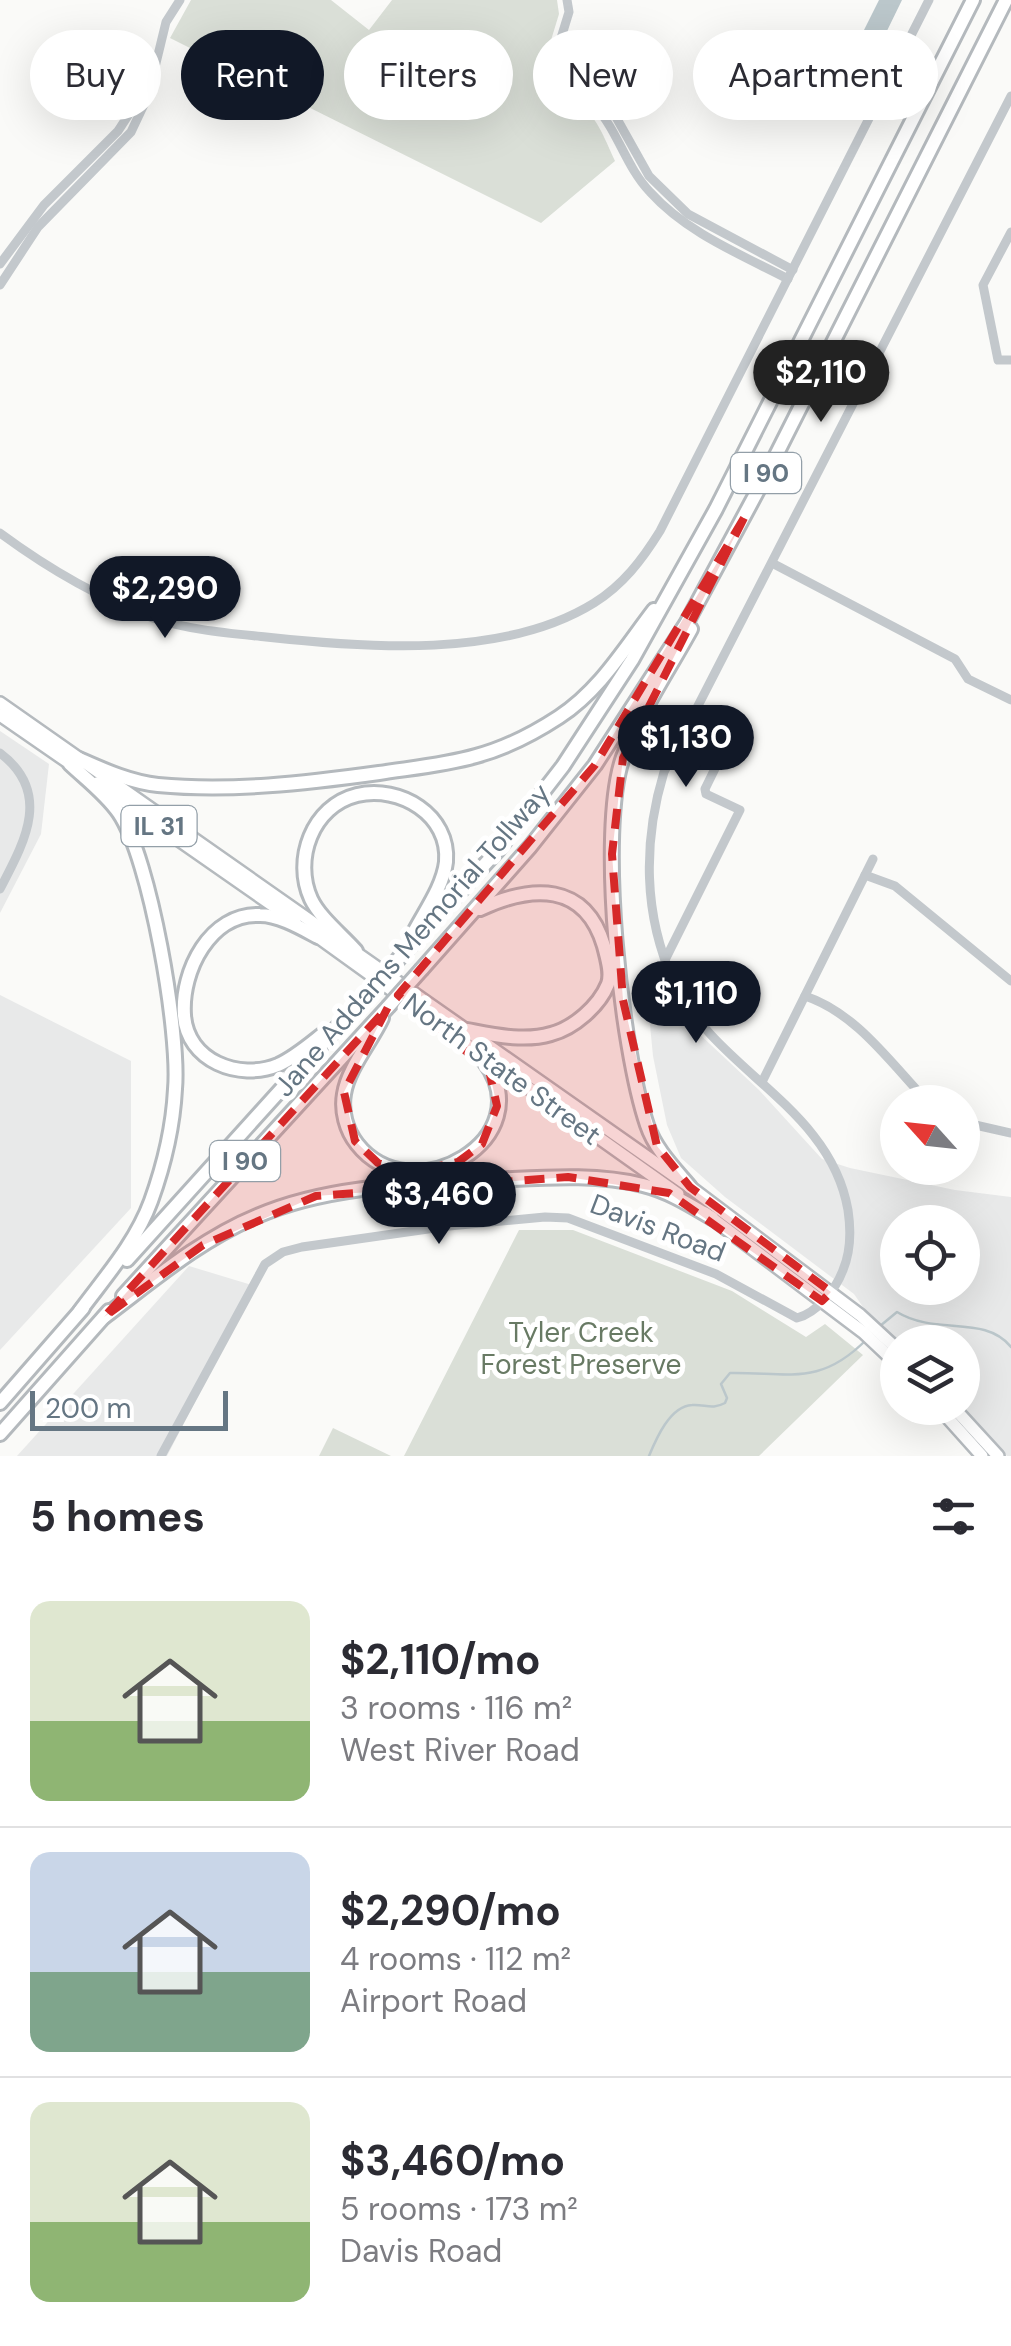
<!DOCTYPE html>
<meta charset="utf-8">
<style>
:root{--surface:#fff;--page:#f7f7f7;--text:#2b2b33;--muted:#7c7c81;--line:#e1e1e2;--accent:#111827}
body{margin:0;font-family:"DM Sans",sans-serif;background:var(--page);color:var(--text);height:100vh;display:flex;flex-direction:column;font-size:38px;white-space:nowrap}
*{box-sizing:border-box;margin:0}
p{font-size:32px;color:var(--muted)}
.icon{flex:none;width:55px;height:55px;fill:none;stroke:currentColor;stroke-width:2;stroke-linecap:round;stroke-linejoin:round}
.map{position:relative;height:1456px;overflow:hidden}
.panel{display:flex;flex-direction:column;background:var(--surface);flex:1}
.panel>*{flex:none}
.banner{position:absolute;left:30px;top:30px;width:952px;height:90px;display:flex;gap:20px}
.needle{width:65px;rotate:297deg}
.fabs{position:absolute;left:880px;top:1085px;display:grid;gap:20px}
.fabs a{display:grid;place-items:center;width:100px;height:100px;border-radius:50%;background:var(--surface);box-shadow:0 10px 40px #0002;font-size:50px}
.scale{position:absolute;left:30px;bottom:25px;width:198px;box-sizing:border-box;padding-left:10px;border:5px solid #657683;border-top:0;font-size:28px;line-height:35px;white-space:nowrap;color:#657683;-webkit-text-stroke:8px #fff;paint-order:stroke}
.price{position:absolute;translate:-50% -85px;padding:0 22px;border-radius:35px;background:var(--accent);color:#fff;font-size:32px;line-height:65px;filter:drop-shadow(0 2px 5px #0008)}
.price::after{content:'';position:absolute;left:50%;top:60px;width:30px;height:22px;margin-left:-15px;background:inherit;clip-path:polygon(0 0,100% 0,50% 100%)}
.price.current{background:#222;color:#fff}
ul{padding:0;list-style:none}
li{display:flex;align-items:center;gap:30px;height:250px;padding:0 30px}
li+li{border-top:2px solid var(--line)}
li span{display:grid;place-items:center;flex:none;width:280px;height:200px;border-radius:20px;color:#555}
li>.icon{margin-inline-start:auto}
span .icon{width:120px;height:120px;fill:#fffc;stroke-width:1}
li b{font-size:42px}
h2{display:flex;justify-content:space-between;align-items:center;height:120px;padding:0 30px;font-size:42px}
.chip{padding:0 35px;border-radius:45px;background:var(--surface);box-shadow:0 10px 40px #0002;font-size:35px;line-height:90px}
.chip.current{background:var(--accent);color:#fff}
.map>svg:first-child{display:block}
.built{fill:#e8e9e9;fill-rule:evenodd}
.green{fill:#dadfd7}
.water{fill:#bbc7cb}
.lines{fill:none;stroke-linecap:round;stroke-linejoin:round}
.stream{stroke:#bbc7cb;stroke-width:2.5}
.major-casing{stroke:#b5babe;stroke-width:16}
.highway-casing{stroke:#b4b9bd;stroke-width:18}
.minor{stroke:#c3c8cc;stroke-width:9}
.major{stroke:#fff;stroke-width:11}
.highway{stroke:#fff;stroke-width:12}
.highway-bridge-casing{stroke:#b4b9bd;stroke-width:18;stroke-linecap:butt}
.highway-bridge{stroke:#fff;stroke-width:12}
.marked{fill:#d62828;fill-opacity:0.2;stroke:#d62828;stroke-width:8;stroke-dasharray:20 12;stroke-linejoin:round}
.labels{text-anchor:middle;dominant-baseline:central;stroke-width:10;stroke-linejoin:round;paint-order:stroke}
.shield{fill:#fff;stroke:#939fa8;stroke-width:2.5}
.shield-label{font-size:25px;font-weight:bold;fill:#657683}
.street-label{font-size:28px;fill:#657683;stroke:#fff}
.park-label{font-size:28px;fill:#687a64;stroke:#fff}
</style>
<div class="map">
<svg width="1011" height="1456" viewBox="0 0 1011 1456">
<rect width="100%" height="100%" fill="#fafaf8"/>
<g class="built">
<polygon points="0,731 49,764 41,834 0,913"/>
<path d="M646 984 759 1090 822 1159 850 1168 955 1190 1011 1197V1456H1007L963 1407 962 1342 898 1343 865 1310 854 1294 725 1197 681 1158 667 1125 653 1056ZM898 1222H962V1288H898Z"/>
<polygon points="0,995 131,1061 131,1208 0,1350"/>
<polygon points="189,1266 255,1286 167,1456 17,1456"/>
</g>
<g class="green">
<path d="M191 0H331L369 30 392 0H557L559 14 541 73 542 81C590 108 593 110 615 161L541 223 170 38Z"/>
<polygon points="519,1230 573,1230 732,1291 806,1337 825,1324 863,1355 759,1456 404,1456"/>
<polygon points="333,1428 391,1456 319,1456"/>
</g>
<polygon class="water" points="879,0 902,0 865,76 852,79 842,71 839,60 845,49 863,32"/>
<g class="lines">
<g class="stream">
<path d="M880 1326 897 1312C936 1336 985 1314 1011 1347"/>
<path d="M649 1456C656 1439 670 1406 692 1405 705 1404 712 1410 725 1403L727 1398 721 1384 730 1373C789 1372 820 1387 867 1339"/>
</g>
<defs>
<g id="major">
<polyline points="0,703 690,1187 860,1315 898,1350"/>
<polyline points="0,715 78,769"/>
<polyline points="97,783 295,921"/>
<polyline points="314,934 461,1040"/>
<polyline points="481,1054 678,1194"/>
<polyline points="705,1213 863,1332 898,1365"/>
<polyline points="939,1408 982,1456"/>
<polyline points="954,1408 998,1456"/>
</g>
<g id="highway">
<path d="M79 759C104 770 130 782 158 785 230 792 307 783 379 773 411 768 445 765 476 756 506 748 533 734 559 717 600 690 624 649 654 610"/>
<path d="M70 764C86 779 107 795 119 813 150 858 180 1033 175 1089 173 1128 164 1165 151 1201 136 1242 106 1276 80 1311"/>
<path d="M318 937C301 928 279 915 260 915 210 913 181 971 184 1015 187 1061 239 1081 278 1065 294 1058 309 1045 323 1034"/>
<path d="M356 951C342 935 320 918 311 899 293 860 312 806 357 795 400 785 450 815 446 862 443 888 422 915 411 938"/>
<polyline points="401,956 498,850 563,766 632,660 716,509 973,0"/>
<polyline points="422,969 530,847 595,765 686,624 765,477 1006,0"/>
<path d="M382 1018C371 1042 348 1068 344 1094 341 1111 346 1130 357 1144 412 1214 543 1138 484 1061 476 1052 465 1044 455 1036"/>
<path d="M467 1030C494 1035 524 1042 551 1034 574 1028 599 1006 608 984 612 973 607 958 604 946 585 882 532 885 480 909"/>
<path d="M690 1187C674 1168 655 1149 647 1125 621 1049 597 831 623 757 640 712 668 671 691 629"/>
<polyline points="127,1260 370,991"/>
<polyline points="123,1296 388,1007"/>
<path d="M104 1317C152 1281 201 1239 257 1216 329 1185 413 1184 490 1180 541 1178 594 1173 643 1185 668 1191 690 1205 712 1218"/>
<polyline points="0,1403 83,1308"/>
<polyline points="0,1434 109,1311"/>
</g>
</defs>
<use href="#major" class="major-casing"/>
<use href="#highway" class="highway-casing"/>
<g class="minor">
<path d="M567 0 569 12 549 77C566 85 583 93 595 106 618 131 626 167 650 192 687 233 740 254 788 279"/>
<polyline points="553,66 590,87 612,110 649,176 688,214 793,270"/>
<polyline points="1011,232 983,285 998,360 1011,360"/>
<polyline points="0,264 44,205 118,131 131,111 153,56"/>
<polyline points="0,285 38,227 131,132 148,96 166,22 180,0"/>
<path d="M0 533C46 567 99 598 153 618 189 630 228 633 266 637 366 648 504 659 594 603 623 585 642 560 660 531L929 0"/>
<polyline points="772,563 955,659 968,679 1011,700"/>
<path d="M0 753C53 793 24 843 0 889"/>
<polyline points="865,875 895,886 1011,981"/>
<polyline points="665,960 740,810 706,794 705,789 729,740"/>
<path d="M805 996C857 1013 892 1065 928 1102"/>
<polyline points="762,1082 873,859"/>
<polyline points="962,1122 1011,1133"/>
<path d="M161 1456 265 1264 283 1252 302 1247 449 1226 545 1217 568 1218 716 1274 797 1318C817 1313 836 1289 843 1270 851 1251 851 1230 848 1210 830 1106 716 1071 674 982 643 915 643 841 664 772L1011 96"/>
</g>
<use href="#major" class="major"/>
<use href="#highway" class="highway"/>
<defs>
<g id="highway-bridge">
<polyline points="370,991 401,956"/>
<polyline points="388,1007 422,969"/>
</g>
</defs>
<use href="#highway-bridge" class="highway-bridge-casing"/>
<use href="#highway-bridge" class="highway-bridge"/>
</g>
<path class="marked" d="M744 518 623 758 612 854 623 1000 657 1146 690 1187 831 1292 822 1301 669 1193 568 1177 316 1196 203 1245 104 1317 388 1007 344 1092 355 1141 378 1163 412 1172 458 1162 482 1144 497 1106 489 1070 398 995 595 765Z"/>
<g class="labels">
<g class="shield">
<rect x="731" y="453" width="70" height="40" rx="8"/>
<rect x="121.5" y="806" width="75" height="40" rx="8"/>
<rect x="210" y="1141" width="70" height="40" rx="8"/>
</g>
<g class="shield-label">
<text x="766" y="473">I 90</text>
<text x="159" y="826">IL 31</text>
<text x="245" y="1161">I 90</text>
</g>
<g class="street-label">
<text transform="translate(412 940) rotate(-49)">Jane Addams Memorial Tollway</text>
<text transform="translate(502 1069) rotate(36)">North State Street</text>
<text transform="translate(658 1228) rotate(21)">Davis Road</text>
</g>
<g class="park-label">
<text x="581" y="1332">Tyler Creek<tspan x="581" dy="32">Forest Preserve</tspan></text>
</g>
</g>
</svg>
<div class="fabs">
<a><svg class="needle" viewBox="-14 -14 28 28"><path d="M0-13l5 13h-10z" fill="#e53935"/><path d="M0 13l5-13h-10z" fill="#7c7c81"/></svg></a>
<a><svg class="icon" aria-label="locate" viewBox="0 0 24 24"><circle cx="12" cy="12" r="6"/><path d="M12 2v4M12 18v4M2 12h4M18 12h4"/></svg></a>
<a><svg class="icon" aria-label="layers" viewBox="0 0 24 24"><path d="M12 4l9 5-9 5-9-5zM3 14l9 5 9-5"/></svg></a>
</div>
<div class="scale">200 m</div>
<b class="price current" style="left:821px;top:425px">$2,110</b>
<b class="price" style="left:165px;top:641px">$2,290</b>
<b class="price" style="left:686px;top:790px">$1,130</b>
<b class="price" style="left:696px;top:1046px">$1,110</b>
<b class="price" style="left:439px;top:1247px">$3,460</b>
<div class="banner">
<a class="chip">Buy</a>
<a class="chip current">Rent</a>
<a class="chip">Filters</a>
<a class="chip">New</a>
<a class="chip">Apartment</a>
</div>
</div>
<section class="panel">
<h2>5 homes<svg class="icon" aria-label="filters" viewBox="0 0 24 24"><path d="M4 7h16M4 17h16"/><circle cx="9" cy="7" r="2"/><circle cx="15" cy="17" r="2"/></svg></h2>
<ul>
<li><span style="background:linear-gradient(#dfe7d0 60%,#8fb573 0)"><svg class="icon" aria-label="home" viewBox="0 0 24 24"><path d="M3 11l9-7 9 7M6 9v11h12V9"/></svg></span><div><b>$2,110/mo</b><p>3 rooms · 116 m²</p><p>West River Road</p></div></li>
<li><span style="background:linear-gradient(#c9d6e8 60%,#7fa58c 0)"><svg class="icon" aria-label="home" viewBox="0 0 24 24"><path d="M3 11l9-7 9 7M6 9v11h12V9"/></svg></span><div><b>$2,290/mo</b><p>4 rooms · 112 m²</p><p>Airport Road</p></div></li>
<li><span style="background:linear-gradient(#dfe7d0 60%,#8fb573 0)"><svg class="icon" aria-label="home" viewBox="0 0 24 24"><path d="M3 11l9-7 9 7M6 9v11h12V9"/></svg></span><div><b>$3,460/mo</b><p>5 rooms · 173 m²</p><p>Davis Road</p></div></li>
</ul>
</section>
